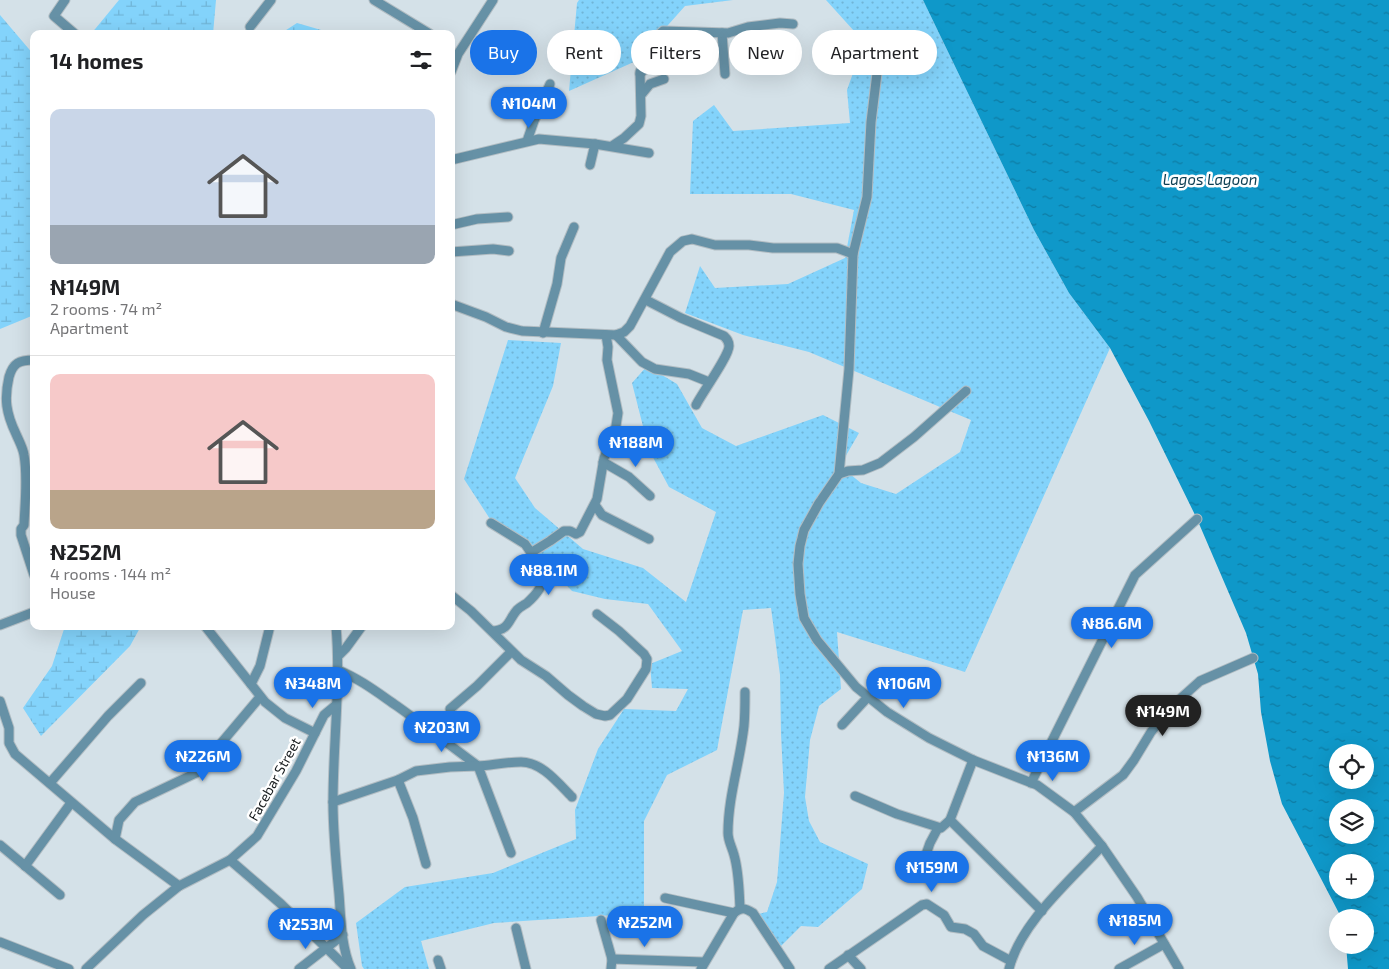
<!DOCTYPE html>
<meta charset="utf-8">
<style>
:root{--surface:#fff;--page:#f2f2f2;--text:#202124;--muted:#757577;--line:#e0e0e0;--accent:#1a73e8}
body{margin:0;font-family:"Exo 2",sans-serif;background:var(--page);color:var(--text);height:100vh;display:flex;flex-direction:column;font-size:19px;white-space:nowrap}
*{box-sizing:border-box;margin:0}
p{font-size:16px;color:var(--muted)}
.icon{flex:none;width:28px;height:28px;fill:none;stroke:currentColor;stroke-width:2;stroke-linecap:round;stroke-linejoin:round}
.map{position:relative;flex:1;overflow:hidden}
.details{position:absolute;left:30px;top:30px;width:425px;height:600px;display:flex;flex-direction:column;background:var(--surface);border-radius:10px;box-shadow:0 5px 20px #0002}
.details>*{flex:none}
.hud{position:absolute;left:470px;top:30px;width:475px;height:45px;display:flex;gap:10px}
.controls{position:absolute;left:1329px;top:744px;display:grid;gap:10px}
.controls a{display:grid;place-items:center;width:45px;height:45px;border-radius:50%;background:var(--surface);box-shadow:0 5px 20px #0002;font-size:25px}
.price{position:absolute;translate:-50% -42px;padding:0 11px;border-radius:18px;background:var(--accent);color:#fff;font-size:16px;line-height:32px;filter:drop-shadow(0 1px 2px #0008)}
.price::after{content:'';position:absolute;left:50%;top:30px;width:15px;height:11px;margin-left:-8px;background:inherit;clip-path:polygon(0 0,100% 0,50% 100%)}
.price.active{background:#222;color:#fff}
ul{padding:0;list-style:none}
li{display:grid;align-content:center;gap:10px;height:265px;padding:0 20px}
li+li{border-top:1px solid var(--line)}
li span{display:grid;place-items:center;height:155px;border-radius:10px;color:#555}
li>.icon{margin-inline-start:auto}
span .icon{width:90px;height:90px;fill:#fffc;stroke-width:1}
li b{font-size:21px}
h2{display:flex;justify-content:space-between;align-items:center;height:60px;padding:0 20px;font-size:21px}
.chip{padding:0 18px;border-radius:22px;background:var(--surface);box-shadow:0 5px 20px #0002;font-size:18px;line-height:45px}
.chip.active{background:var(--accent);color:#fff}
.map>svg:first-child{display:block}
.grass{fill:url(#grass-dots)}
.wetland{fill:url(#wetland-marsh)}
.water{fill:url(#water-ripples);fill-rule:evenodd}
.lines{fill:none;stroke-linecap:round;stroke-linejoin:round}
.minor-casing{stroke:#b2bdc3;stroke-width:11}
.minor{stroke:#6691a6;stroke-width:9}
.labels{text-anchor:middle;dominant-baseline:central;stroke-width:5;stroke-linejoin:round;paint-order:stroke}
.street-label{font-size:14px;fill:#161b1d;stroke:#fff}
.water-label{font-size:15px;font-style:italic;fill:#0c3e53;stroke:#fff}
</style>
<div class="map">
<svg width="1389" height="969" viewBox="0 0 1389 969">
<defs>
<pattern id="grass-dots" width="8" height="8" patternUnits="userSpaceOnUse" patternTransform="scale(1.25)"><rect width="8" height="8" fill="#83d3fb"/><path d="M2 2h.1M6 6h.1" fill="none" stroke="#70b5d7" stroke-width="1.8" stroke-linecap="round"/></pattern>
<pattern id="wetland-marsh" width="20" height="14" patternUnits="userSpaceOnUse" patternTransform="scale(1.25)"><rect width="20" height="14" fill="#83d3fb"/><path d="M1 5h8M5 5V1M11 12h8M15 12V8" fill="none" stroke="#70b5d7"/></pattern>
<pattern id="water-ripples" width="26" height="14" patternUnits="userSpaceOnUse" patternTransform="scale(1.25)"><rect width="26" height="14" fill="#0f98c9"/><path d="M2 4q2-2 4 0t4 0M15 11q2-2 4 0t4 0" fill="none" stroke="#0d7ba3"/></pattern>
</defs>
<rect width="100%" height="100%" fill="#d4e1e8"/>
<g class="grass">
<polygon points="579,0 733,0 685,6 636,61 569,91 577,3"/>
<polygon points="826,0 923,0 1034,230 1069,293 1110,348 965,672 837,632 841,689 819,706 810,740 805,797 809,821 820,842 868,864 862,889 818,927 801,926 777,950 753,915 767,912 777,882 784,793 781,734 780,675 771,608 743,610 717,750 667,775 644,821 644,913 494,923 421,941 429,969 364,969 362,966 356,923 405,887 493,873 576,839 575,810 598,749 624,709 676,711 688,689 652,688 650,664 682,651 648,604 605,599 572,591 540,557 490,519 464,479 508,340 561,343 553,386 515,478 535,508 583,549 643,568 686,602 716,512 669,487 649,450 632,383 647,366 677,384 702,428 736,446 823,415 859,433 840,466 861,483 896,494 960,452 971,420 809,352 743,335 685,313 700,266 715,288 788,284 845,258 854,210 791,194 690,194 693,121 714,105 733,131 850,123 847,90 864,42"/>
</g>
<g class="wetland">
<polygon points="119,0 216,0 213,34 91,34"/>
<polygon points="0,15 34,55 34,315 0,329"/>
<polygon points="297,23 335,34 280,34"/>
<polygon points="65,626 141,626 130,646 41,736 23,708 52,666"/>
</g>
<path class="water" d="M923 0H1389V969H1348L1346 945H1365V918L1341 917 1282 804 1270 761 1261 712 1258 674 1246 633 1197 519 1149 421 1110 348 1069 293 1034 230ZM1338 752H1365V780H1338ZM1338 808H1365V835H1338ZM1338 862H1365V890H1338Z"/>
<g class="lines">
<defs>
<g id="minor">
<polyline points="65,0 54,16 75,34"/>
<polyline points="374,0 430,34"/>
<polyline points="250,27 271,0"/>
<polyline points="722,33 725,74"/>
<polyline points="880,49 871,122 867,197 853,254 849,369 839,474 819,503 804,530 800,546 798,564 800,594 804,618 817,640 856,687 887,712 929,738 973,760 1037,785 1074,812 1102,846 1137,897 1179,969"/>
<polyline points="451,72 458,54 493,0"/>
<path d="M640 74C646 66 659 61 669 63"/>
<polyline points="641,95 650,84 664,79"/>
<polyline points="527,141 534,121 550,84"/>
<polyline points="612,146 624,138 639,124 641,116 640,72 654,39 663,31 728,33 748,27 780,23 793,24"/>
<polyline points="451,160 539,139 595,144 649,153"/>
<polyline points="590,165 595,144"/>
<polyline points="451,225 477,219 508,217"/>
<polyline points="451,252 493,249 509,251"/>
<path d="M646 300 681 318 724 336C727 339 729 341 729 346 729 356 702 393 696 405"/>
<polyline points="451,304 486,317 506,327 522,331 616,335 624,332 630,326 670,252 683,241 692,239 715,245 749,245 773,248 837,248 853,254"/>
<polyline points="543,333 557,284 561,258 574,227"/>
<polyline points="616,335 642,362 655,369 689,374 709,382"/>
<path d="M34 360C19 360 13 363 9 377 4 399 6 413 16 434 19 441 23 448 24 455 28 478 25 502 24 525L21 529V535L34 575"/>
<polyline points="603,462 629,477 650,496"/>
<polyline points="839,474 848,471 863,470 880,463 914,437 966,391"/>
<polyline points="595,505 602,515 649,539"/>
<path d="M491 523 525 544 545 573C543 586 537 594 527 603 524 605 520 607 517 610 508 620 510 630 492 631"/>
<polyline points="532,552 550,541 564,531 570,531 576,534 580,532 597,499 604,458 615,432 618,413 607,360 608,347 606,335"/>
<polyline points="451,595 471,611 521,660 546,676 568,695 583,706 596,714 605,716 610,715 627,699 646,669 647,659 644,654 619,631 597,614"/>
<polyline points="0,625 34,612"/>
<polyline points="205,626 265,702 285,718 315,733"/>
<path d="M336 626C341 685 333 743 333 802 333 833 336 863 339 894 341 919 341 946 351 969"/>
<polyline points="338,656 346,648 362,626"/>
<path d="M338 670C360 679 378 693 397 706 425 726 451 746 478 766 492 765 507 762 521 762 542 762 558 783 572 797"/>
<polyline points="251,684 260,666 269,630"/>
<polyline points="0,701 9,728 9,743 15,754 115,839 179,886"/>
<polyline points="450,709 477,686 511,652"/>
<polyline points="842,725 867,698"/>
<polyline points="398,780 413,818 426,864"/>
<polyline points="50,783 108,716 141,683"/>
<polyline points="1031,783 1135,575 1197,519"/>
<polyline points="855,796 897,814 941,828 950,820 973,760"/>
<polyline points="333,802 398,780 416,771 450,767 478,766 511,853"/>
<polyline points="1074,812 1123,775 1134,760 1151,732 1171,707 1200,681 1253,658"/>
<polyline points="950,820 1042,911"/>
<polyline points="115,839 119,820 135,802 196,773 260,697"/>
<polyline points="0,845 60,895"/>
<polyline points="230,860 281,904 348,969"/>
<polyline points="25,866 71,803"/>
<polyline points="919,874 930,843 938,828"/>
<polyline points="665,898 734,913"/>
<path d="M740 908C739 890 739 872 734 855 732 847 728 841 728 833 728 797 740 762 744 726 745 715 745 703 745 692"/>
<polyline points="601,920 612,959"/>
<polyline points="516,928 526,969"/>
<polyline points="0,942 69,969"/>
<polyline points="848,955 861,969"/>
<polyline points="438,960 441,969"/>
<polyline points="86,969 143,915 179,886 230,860 257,836 296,771 324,715 336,705"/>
<polyline points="299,969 343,935"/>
<polyline points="611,969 612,959 704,962"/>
<path d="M701 969 734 913C742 907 745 908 753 913L790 969"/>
<polyline points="829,969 922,905 927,904 944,915 951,927 965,929 974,934 983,946 1011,961"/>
<path d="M1009 969C1020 923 1071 880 1102 846"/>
<polyline points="1119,969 1164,944"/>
</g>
</defs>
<use href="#minor" class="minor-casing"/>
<use href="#minor" class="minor"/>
</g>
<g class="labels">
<g class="street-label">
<text transform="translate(274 779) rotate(-61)">Facebar Street</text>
</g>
<g class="water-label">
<text x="1210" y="179">Lagos Lagoon</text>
</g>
</g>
</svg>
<div class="controls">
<a><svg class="icon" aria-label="locate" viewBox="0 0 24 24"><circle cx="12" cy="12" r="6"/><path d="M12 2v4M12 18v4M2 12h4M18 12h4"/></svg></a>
<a><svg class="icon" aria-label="layers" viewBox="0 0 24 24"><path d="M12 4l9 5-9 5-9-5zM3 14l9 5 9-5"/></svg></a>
<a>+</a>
<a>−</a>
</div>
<b class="price" style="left:529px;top:129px">₦104M</b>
<b class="price" style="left:636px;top:468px">₦188M</b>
<b class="price" style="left:549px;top:596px">₦88.1M</b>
<b class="price" style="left:1112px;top:649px">₦86.6M</b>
<b class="price" style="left:313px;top:709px">₦348M</b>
<b class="price" style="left:904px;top:709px">₦106M</b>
<b class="price active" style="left:1163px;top:737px">₦149M</b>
<b class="price" style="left:442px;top:753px">₦203M</b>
<b class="price" style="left:203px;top:782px">₦226M</b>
<b class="price" style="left:1053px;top:782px">₦136M</b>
<b class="price" style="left:932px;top:893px">₦159M</b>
<b class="price" style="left:1135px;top:946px">₦185M</b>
<b class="price" style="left:645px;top:948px">₦252M</b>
<b class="price" style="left:306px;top:950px">₦253M</b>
<div class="hud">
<a class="chip active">Buy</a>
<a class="chip">Rent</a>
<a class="chip">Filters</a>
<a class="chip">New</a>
<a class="chip">Apartment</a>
</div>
<section class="details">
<h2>14 homes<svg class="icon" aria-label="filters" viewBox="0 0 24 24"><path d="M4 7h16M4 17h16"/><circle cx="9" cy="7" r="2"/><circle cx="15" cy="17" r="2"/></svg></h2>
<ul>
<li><span style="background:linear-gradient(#c9d6e8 75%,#9aa5b1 0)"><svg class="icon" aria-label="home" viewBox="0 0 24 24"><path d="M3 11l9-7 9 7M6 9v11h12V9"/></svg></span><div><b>₦149M</b><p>2 rooms · 74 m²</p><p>Apartment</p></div></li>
<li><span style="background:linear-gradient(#f6c9c9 75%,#b9a48a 0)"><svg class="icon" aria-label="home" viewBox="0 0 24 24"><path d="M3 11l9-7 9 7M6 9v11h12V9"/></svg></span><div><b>₦252M</b><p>4 rooms · 144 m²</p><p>House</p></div></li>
</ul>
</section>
</div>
